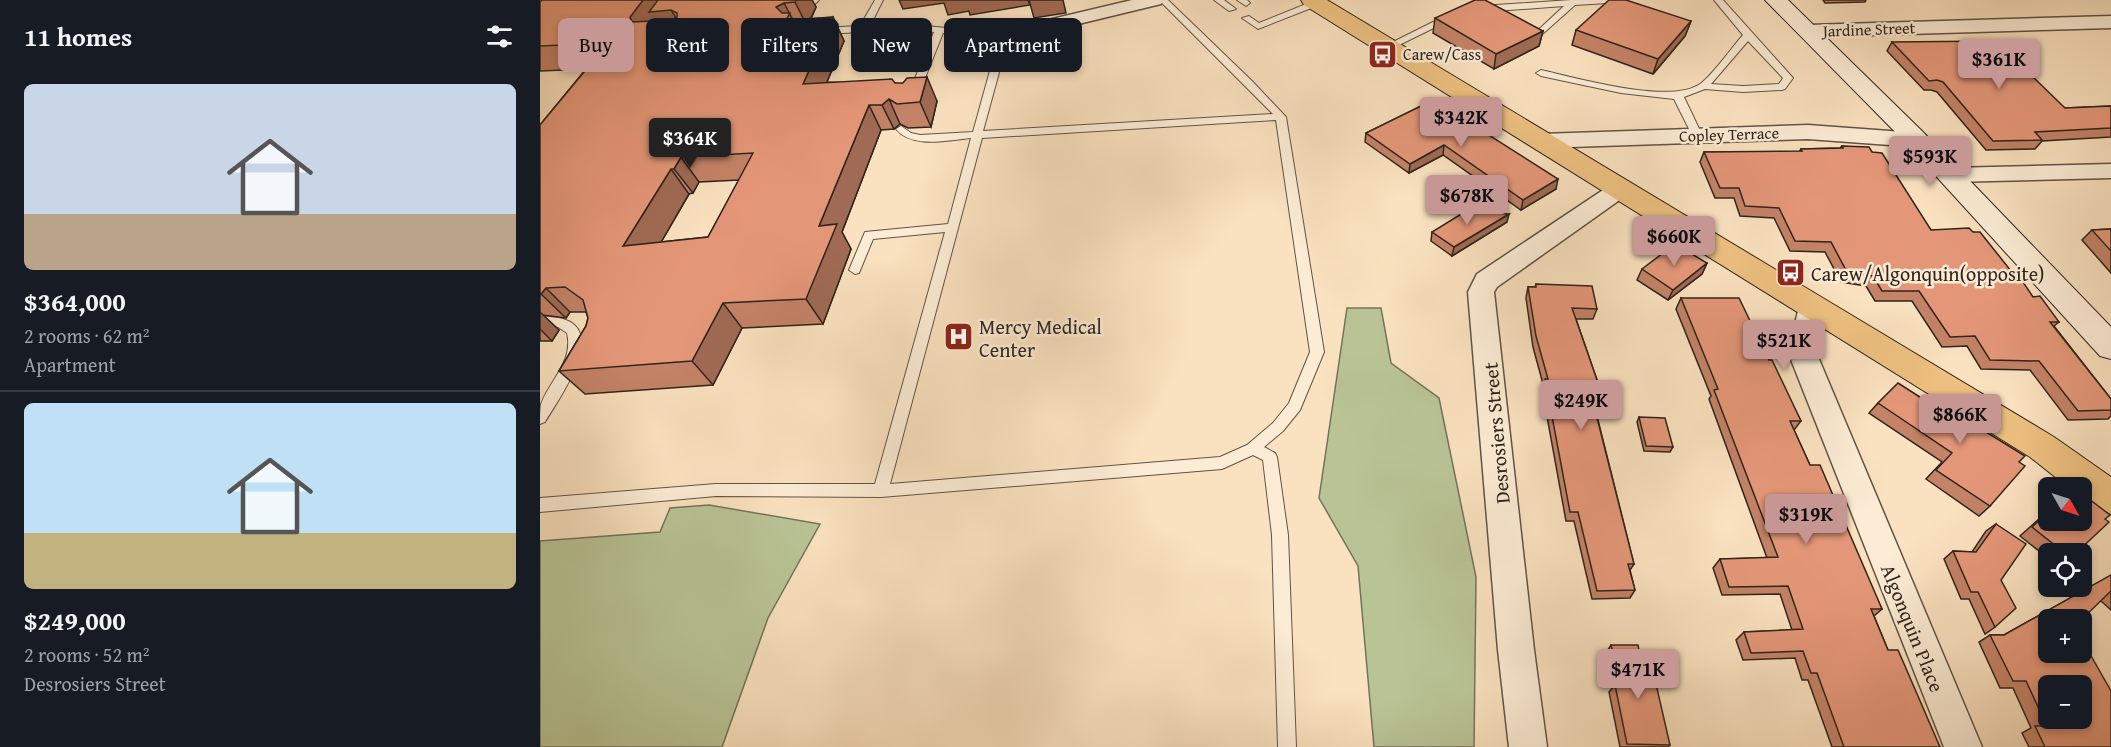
<!DOCTYPE html>
<meta charset="utf-8">
<style>
:root{--surface:#171b24;--page:#242831;--text:#f1f3f6;--muted:#9ea1a6;--line:#363941;--accent:#c59692}
body{margin:0;font-family:"Gentium Book Plus",serif;background:var(--page);color:var(--text);height:100vh;display:flex;flex-direction:column;font-size:22px;white-space:nowrap}
*{box-sizing:border-box;margin:0}
p{font-size:20px;color:var(--muted)}
.icon{flex:none;width:33px;height:33px;fill:none;stroke:currentColor;stroke-width:2;stroke-linecap:round;stroke-linejoin:round}
.map{position:relative;flex:1;overflow:hidden}
.sheet{display:flex;flex-direction:column;background:var(--surface);width:540px}
.sheet>*{flex:none}
.hud{position:absolute;left:18px;top:18px;width:570px;height:54px;display:flex;gap:12px}
.needle{width:39px;rotate:129deg}
.fabs{position:absolute;left:1498px;top:477px;display:grid;gap:12px}
.fabs a{display:grid;place-items:center;width:54px;height:54px;border-radius:9px;background:var(--surface);box-shadow:0 3px 9px #0003;font-size:30px}
.price{position:absolute;translate:-50% -51px;padding:0 14px;border-radius:6px;background:var(--accent);color:#111;font-size:20px;line-height:39px;filter:drop-shadow(0 2px 3px #0008)}
.price::after{content:'';position:absolute;left:50%;top:36px;width:18px;height:14px;margin-left:-9px;background:inherit;clip-path:polygon(0 0,100% 0,50% 100%)}
.price.current{background:#222;color:#fff}
ul{padding:0;list-style:none}
li{display:grid;align-content:center;gap:12px;height:318px;padding:0 24px}
li+li{border-top:2px solid var(--line)}
li span{display:grid;place-items:center;height:186px;border-radius:9px;color:#555}
li>.icon{margin-inline-start:auto}
span .icon{width:108px;height:108px;fill:#fffc;stroke-width:1}
li b{font-size:26px}
h2{display:flex;justify-content:space-between;align-items:center;height:72px;padding:0 24px;font-size:26px}
.tag{padding:0 21px;border-radius:9px;background:var(--surface);box-shadow:0 3px 9px #0003;font-size:21px;line-height:54px}
.tag.current{background:var(--accent);color:#111}
main{display:flex;flex:1;min-height:0}
.map>svg:first-child{display:block}
.green{fill:#b9c496;stroke:#747459;stroke-width:1.5}
.lines{fill:none;stroke-linecap:round;stroke-linejoin:round}
.lane-casing{stroke:#615445;stroke-width:2}
.street-casing{stroke:#615445;stroke-width:3}
.secondary-casing{stroke:#2e251c;stroke-width:2}
.primary-casing{stroke:#2e251c;stroke-width:2}
.lane{fill:#fcecd5;fill-rule:evenodd}
.street{fill:#fcecd5;fill-rule:evenodd}
.secondary{fill:#fcecd5;fill-rule:evenodd}
.primary{fill:#edc080;fill-rule:evenodd}
.wall{fill:#c48267;stroke:#2e251c;stroke-width:1.5;fill-rule:evenodd}
.shaded-wall{fill:#a06a54;stroke:#2e251c;stroke-width:1.5}
.building{fill:#e49778;stroke:#2e251c;stroke-width:1.5;fill-rule:evenodd}
.labels{text-anchor:middle;dominant-baseline:central;stroke-width:5;stroke-linejoin:round;paint-order:stroke}
.far-street-label{font-size:16px;fill:#2e251c;stroke:#fcecd5}
.far-poi-label{font-size:16px;fill:#2e251c;stroke:#fcecd5;text-anchor:start}
.poi-label{font-size:20px;fill:#2e251c;stroke:#fcecd5;text-anchor:start}
.street-label{font-size:20px;fill:#2e251c;stroke:#fcecd5}
</style>
<main>
<section class="sheet">
<h2>11 homes<svg class="icon" aria-label="filters" viewBox="0 0 24 24"><path d="M4 7h16M4 17h16"/><circle cx="9" cy="7" r="2"/><circle cx="15" cy="17" r="2"/></svg></h2>
<ul>
<li><span style="background:linear-gradient(#c9d6e8 70%,#b9a48a 0)"><svg class="icon" aria-label="home" viewBox="0 0 24 24"><path d="M3 11l9-7 9 7M6 9v11h12V9"/></svg></span><div><b>$364,000</b><p>2 rooms · 62 m²</p><p>Apartment</p></div></li>
<li><span style="background:linear-gradient(#bfe0f5 70%,#c2b280 0)"><svg class="icon" aria-label="home" viewBox="0 0 24 24"><path d="M3 11l9-7 9 7M6 9v11h12V9"/></svg></span><div><b>$249,000</b><p>2 rooms · 52 m²</p><p>Desrosiers Street</p></div></li>
</ul>
</section>
<div class="map">
<svg width="1571" height="747" viewBox="0 0 1571 747">
<rect width="100%" height="100%" fill="#fae1bf"/>
<filter id="stains"><feTurbulence type="fractalNoise" baseFrequency=".00333" numOctaves="4"/><feColorMatrix values="0 0 0 0 .2 0 0 0 0 .09 0 0 0 0 .02 0 0 0 .5 -.17"/></filter>
<radialGradient id="worn" r=".72"><stop offset=".6" stop-color="#630" stop-opacity="0"/><stop offset="1" stop-color="#630" stop-opacity=".3"/></radialGradient>
<g class="green">
<polygon points="807,308 841,308 851,363 899,398 936,577 934,747 834,747 818,566 779,498"/>
<polygon points="169,505 280,524 228,618 182,747 0,747 0,541 120,532 130,508"/>
</g>
<g class="lines">
<defs>
<g id="lane">
<polygon points="271,0 279,0 274,5 271,4"/>
<path d="M335 0H343L330 26 366 24 467 34 469 36 443 131 733 114 619 0H628L712 81 746 117 784 352 760 410 743 431 724 447 735 453 737 457 748 535 756 747H738L732 535 723 460 713 455 682 469 341 497 176 496 0 512V498L176 484H335L405 232 333 239 319 273 315 274 309 270 325 232 408 224 431 138C408 140 372 149 356 129L361 126 371 133 380 135 433 132 459 38 403 33 379 93 371 95 369 93 394 32 366 30 281 34 276 31 281 28 320 26ZM736 120 770 352 749 403 733 423 707 445 680 457 350 484 442 138Z"/>
<polygon points="674,0 684,0 696,9 689,11"/>
<polygon points="697,0 707,0 710,3 706,6"/>
<polygon points="776,0 780,3 779,5 718,29 702,18 709,16 719,23"/>
<polygon points="1031,0 1072,0 1068,3 1035,5 998,38 993,35 995,33 1024,6 941,12 937,9 941,6"/>
<path d="M1174 0H1183L1253 78 1245 89 1242 90 1203 92 1165 89 1144 97 1162 135 1161 137 1157 138 1152 135 1134 99 1081 93 1001 76 996 73 1001 70C1037 78 1130 105 1160 84 1171 77 1193 46 1203 35ZM1208 41 1243 78 1239 84 1203 86 1171 84Z"/>
<polygon points="911,13 915,16 914,18 851,49 843,47"/>
<path d="M0 316C7 317 16 317 23 319 68 332 18 400 5 422L0 424C0 418 0 410 1 404 10 380 34 361 27 333L18 327 0 326Z"/>
</g>
<g id="street">
<polygon points="592,0 624,0 621,4 464,42 457,40 454,36 457,32"/>
<polygon points="1571,16 1571,28 1268,37 1261,35 1258,31 1261,27 1268,25"/>
<polygon points="1268,125 1377,133 1385,135 1388,140 1385,145 1377,147 1268,139 1001,148 993,146 990,141 993,136 1001,134"/>
<polygon points="1571,164 1571,178 1410,182 1402,180 1398,175 1402,170 1410,168"/>
<polygon points="1080,181 1088,184 1092,189 1088,194 957,287 954,292 994,650 1007,747 969,747 958,650 928,292 937,274 1072,184"/>
<polygon points="1272,297 1281,300 1285,307 1276,352 1442,747 1404,747 1248,352 1259,307 1263,300"/>
</g>
<polygon id="secondary" points="1225,0 1248,0 1382,131 1571,327 1571,359 1560,356 1364,141"/>
<polygon id="primary" points="761,0 787,0 1514,437 1571,477 1571,514 1558,509 1542,497 1542,488 1529,488 1490,457 764,5"/>
</defs>
<use href="#lane" class="lane-casing"/>
<use href="#street" class="street-casing"/>
<use href="#secondary" class="secondary-casing"/>
<use href="#primary" class="primary-casing"/>
<use href="#lane" class="lane"/>
<use href="#street" class="street"/>
<use href="#secondary" class="secondary"/>
<use href="#primary" class="primary"/>
</g>
<g class="wall">
<path d="M2 0H272L276 7 271 19 293 17 304 41 287 82 355 83 397 101 391 127 368 128 360 124 354 129 341 130 302 232 311 249 283 324 202 328 173 385 45 394 19 371 46 326 48 318 46 312H30L26 318 3 315 19 330 12 341H0V125L46 69 0 71V2ZM199 180 168 237 121 242 149 194 153 193 159 182Z"/>
<polygon points="1283,0 1326,0 1325,2 1285,3"/>
<polygon points="895,18 1003,31 999,46 954,69 893,33"/>
<polygon points="1151,21 1145,36 1113,74 1032,45 1036,30"/>
<polygon points="1352,42 1525,108 1571,106 1571,137 1502,141 1495,149 1446,150 1397,92 1391,90 1384,90 1347,51"/>
<polygon points="883,105 1016,189 981,210 903,155 869,173 825,142 826,133"/>
<polygon points="1302,146 1332,152 1391,230 1433,232 1475,276 1493,297 1519,322 1514,326 1571,399 1571,416 1568,419 1528,420 1490,370 1441,369 1427,346 1402,347 1372,301 1335,301 1326,286 1301,282 1285,252 1250,251 1234,218 1200,216 1194,198 1175,198 1160,162 1164,152 1259,152 1261,149 1300,148"/>
<polygon points="967,222 912,256 891,241 892,232"/>
<polygon points="1571,229 1571,273 1542,240 1552,230"/>
<polygon points="1167,263 1162,274 1128,300 1097,280 1102,269"/>
<polygon points="996,284 1057,309 1053,319 1036,319 1066,406 1062,416 1057,416 1094,564 1090,570 1095,590 1090,598 1052,599 1034,521 1026,521 1002,389 1003,384 993,347 986,298 988,287 995,287"/>
<polygon points="1141,298 1229,360 1261,421 1254,430 1270,465 1342,609 1334,616 1348,650 1400,747 1292,747 1268,680 1262,680 1255,658 1203,660 1196,640 1204,632 1252,630 1240,594 1182,595 1173,568 1180,559 1227,558 1169,399 1171,396 1136,309"/>
<polygon points="1338,403 1479,462 1450,506 1439,516 1386,479 1402,462 1329,413"/>
<polygon points="1099,417 1133,447 1130,452 1104,451 1097,422"/>
<polygon points="1509,510 1509,520 1565,519 1535,554 1509,554 1509,559 1480,536"/>
<polygon points="1456,524 1455,627 1445,634 1429,599 1421,599 1404,559 1413,551 1432,552 1446,531"/>
<polygon points="1571,575 1571,610 1561,601 1509,620 1571,747 1489,747 1482,733 1491,728 1473,688 1460,688 1439,642 1450,635 1464,635"/>
<polygon points="1071,645 1106,684 1130,745 1128,747 1080,747 1069,692 1073,687 1066,653"/>
</g>
<g class="shaded-wall">
<polygon points="103,0 126,0 131,10 146,34 92,22 90,17"/>
<polygon points="256,0 272,0 276,7 267,26 255,2"/>
<polygon points="359,0 488,0 490,5 430,15 429,11 408,15 404,3 363,9"/>
<polygon points="489,0 523,0 526,13 494,18"/>
<polygon points="244,3 262,37 259,44 236,7"/>
<polygon points="293,17 304,41 276,108 263,84"/>
<polygon points="1151,21 1145,36 1113,74 1118,59"/>
<polygon points="1003,31 999,46 954,69 956,54"/>
<polygon points="387,77 397,101 391,127 380,102"/>
<polygon points="349,99 360,124 354,129 342,105"/>
<polygon points="329,105 341,130 302,232 311,249 283,324 266,299 279,226"/>
<polygon points="904,145 903,155 869,173 870,164"/>
<polygon points="141,157 159,182 153,193 134,169"/>
<polygon points="131,169 149,194 105,270 83,246"/>
<polygon points="1018,179 1016,189 981,210 983,200"/>
<polygon points="969,214 967,222 912,256 914,247"/>
<polygon points="1167,263 1162,274 1128,300 1133,290"/>
<polygon points="6,288 30,312 26,318 1,294"/>
<polygon points="183,303 202,328 173,385 152,361"/>
<polygon points="0,312 19,330 12,341 0,329"/>
</g>
<g class="building">
<path d="M2 0H103L90 17 92 22 131 20 137 17V13L131 10 109 12 118 0H256L255 2 244 3 236 7 242 13H250L246 20 293 17 263 84 352 79 355 83H363L367 78 387 77 380 102 357 104 349 99 342 105H329L279 226 297 224 266 299 183 303 152 361 19 371 46 326 48 318 43 300 25 287 6 288 1 294H0V125L68 43 0 46V2ZM213 153 168 237 83 246 131 169H134L141 157Z"/>
<polygon points="935,0 945,0 1003,31 956,54 895,18"/>
<polygon points="1069,0 1086,0 1151,21 1118,59 1036,30"/>
<polygon points="1456,41 1525,108 1571,106 1571,128 1495,132 1502,140 1453,141 1403,82 1397,80 1389,81 1352,42"/>
<polygon points="890,104 924,126 930,123 1018,179 983,200 904,145 870,164 826,133 883,105"/>
<polygon points="1302,146 1329,147 1332,152 1342,153 1391,230 1429,228 1433,232 1440,232 1475,276 1479,276 1493,297 1500,296 1519,322 1510,322 1571,399 1571,410 1538,411 1499,361 1450,360 1435,336 1410,337 1379,291 1342,291 1333,276 1307,272 1291,242 1255,241 1239,208 1205,206 1199,188 1180,188 1164,152 1262,151 1261,149 1303,148"/>
<polygon points="926,211 969,214 914,247 892,232"/>
<polygon points="1571,229 1571,251 1552,230"/>
<polygon points="1135,244 1167,263 1133,290 1102,269"/>
<polygon points="996,284 1052,286 1057,309 1032,308 1066,406 1054,406 1094,564 1088,564 1095,590 1057,591 1038,512 1030,512 1005,379 1008,379 996,336 988,287 996,287"/>
<polygon points="1141,298 1199,298 1229,360 1232,360 1261,421 1250,421 1270,465 1280,465 1342,609 1331,609 1348,650 1358,650 1400,747 1304,747 1277,673 1271,673 1263,651 1211,653 1204,632 1263,629 1248,586 1189,587 1180,559 1238,557 1174,390 1178,389"/>
<polygon points="1358,383 1400,410 1404,406 1485,456 1479,462 1485,466 1450,506 1396,470 1412,453 1338,403"/>
<polygon points="1099,417 1125,418 1133,447 1106,446"/>
<polygon points="1549,499 1570,515 1565,519 1569,522 1535,554 1526,554 1492,527 1509,512 1509,520 1542,520 1542,505"/>
<polygon points="1456,524 1486,544 1461,580 1476,608 1455,627 1438,592 1431,592 1413,551 1436,552"/>
<path d="M1571 575V591L1541 620H1509V652H1542V640L1571 691V747H1505L1495 726H1507L1486 681H1473L1450 635H1464ZM1509 686H1542V718H1509Z"/>
<polygon points="1071,645 1098,645 1106,684 1116,684 1130,745 1087,744 1075,685 1080,685"/>
</g>
<defs>
<symbol id="bus-square" viewBox="-11 -11 22 22"><rect x="-9" y="-9" width="18" height="18" rx="4" fill="#8f2418" stroke="#fcecd5"/><path d="M-5-6H5V4H4V6H2V4H-2V6H-4V4H-5ZM-3.5-4V0h7V-4ZM-3.5 1.2v1.5H-2V1.2ZM2 1.2v1.5H3.5V1.2Z" fill="#fff"/></symbol>
<symbol id="hospital-square" viewBox="-11 -11 22 22"><rect x="-9" y="-9" width="18" height="18" rx="4" fill="#8f2418" stroke="#fcecd5"/><path d="M-5-5h3v3.5h4V-5h3V5h-3V1.5h-4V5h-3Z" fill="#fff"/></symbol>
</defs>
<g fill-rule="evenodd">
<use href="#bus-square" x="826" y="38" width="33" height="33"/>
<use href="#bus-square" x="1234" y="256" width="33" height="33"/>
<use href="#hospital-square" x="402" y="320" width="33" height="33"/>
</g>
<g class="labels">
<g class="far-street-label">
<text transform="translate(1329 29) rotate(-2)">Jardine Street</text>
<text transform="translate(1189 134) rotate(-2)">Copley Terrace</text>
</g>
<g class="far-poi-label">
<text x="863" y="54">Carew/Cass</text>
</g>
<g class="poi-label">
<text x="1271" y="273">Carew/Algonquin(opposite)</text>
<text x="439" y="326">Mercy Medical<tspan x="439" dy="23">Center</tspan></text>
</g>
<g class="street-label">
<text transform="translate(956 433) rotate(-95)">Desrosiers Street</text>
<text transform="translate(1373 628) rotate(68)">Algonquin Place</text>
</g>
</g>
<rect width="100%" height="100%" filter="url(#stains)"/>
<rect width="100%" height="100%" fill="url(#worn)"/>
</svg>
<div class="fabs">
<a><svg class="needle" viewBox="-14 -14 28 28"><path d="M0-13l5 13h-10z" fill="#e53935"/><path d="M0 13l5-13h-10z" fill="#9ea1a6"/></svg></a>
<a><svg class="icon" aria-label="locate" viewBox="0 0 24 24"><circle cx="12" cy="12" r="6"/><path d="M12 2v4M12 18v4M2 12h4M18 12h4"/></svg></a>
<a>+</a>
<a>−</a>
</div>
<b class="price" style="left:1459px;top:90px">$361K</b>
<b class="price" style="left:921px;top:148px">$342K</b>
<b class="price current" style="left:150px;top:169px">$364K</b>
<b class="price" style="left:1390px;top:187px">$593K</b>
<b class="price" style="left:927px;top:226px">$678K</b>
<b class="price" style="left:1134px;top:267px">$660K</b>
<b class="price" style="left:1244px;top:371px">$521K</b>
<b class="price" style="left:1041px;top:431px">$249K</b>
<b class="price" style="left:1420px;top:445px">$866K</b>
<b class="price" style="left:1266px;top:545px">$319K</b>
<b class="price" style="left:1098px;top:700px">$471K</b>
<div class="hud">
<a class="tag current">Buy</a>
<a class="tag">Rent</a>
<a class="tag">Filters</a>
<a class="tag">New</a>
<a class="tag">Apartment</a>
</div>
</div>
</main>
